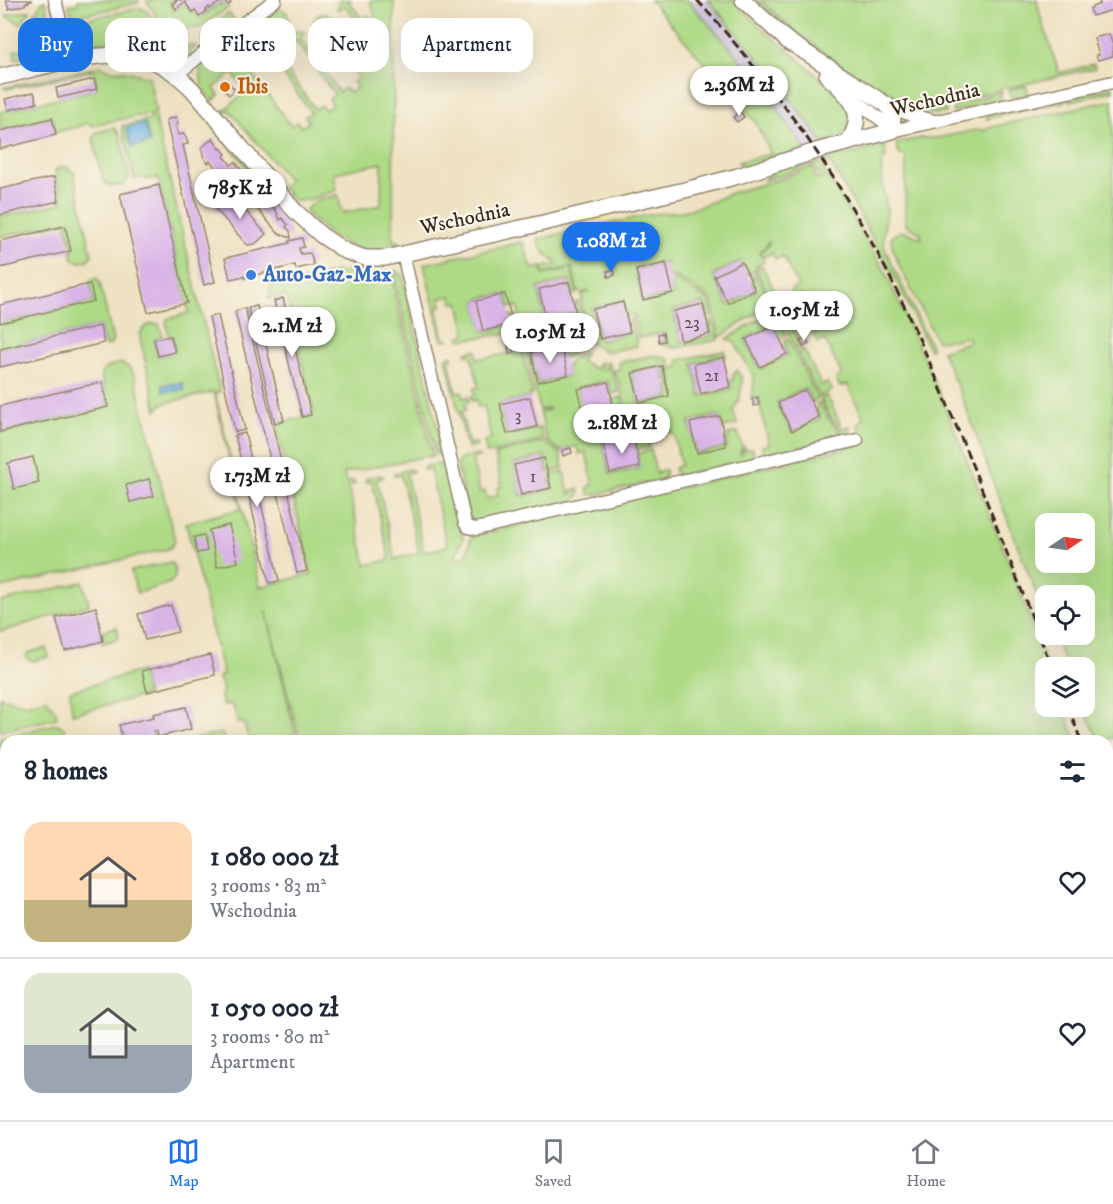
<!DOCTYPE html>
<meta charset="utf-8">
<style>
:root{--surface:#fff;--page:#f2f2f3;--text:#1f2937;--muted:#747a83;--line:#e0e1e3;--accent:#1a73e8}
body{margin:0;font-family:"IM FELL DW Pica",serif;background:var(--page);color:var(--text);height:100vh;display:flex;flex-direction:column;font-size:22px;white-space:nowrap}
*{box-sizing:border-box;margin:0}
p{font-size:20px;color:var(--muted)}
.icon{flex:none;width:33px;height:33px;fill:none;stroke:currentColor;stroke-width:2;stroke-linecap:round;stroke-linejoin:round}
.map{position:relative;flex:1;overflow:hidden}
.sheet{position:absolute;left:0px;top:735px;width:1113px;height:386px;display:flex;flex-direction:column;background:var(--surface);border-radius:18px 18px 0 0;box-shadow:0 6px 24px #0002}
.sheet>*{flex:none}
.banner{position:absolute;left:18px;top:18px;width:600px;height:54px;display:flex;gap:12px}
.needle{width:39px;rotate:77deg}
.fabs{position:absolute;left:1035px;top:513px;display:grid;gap:12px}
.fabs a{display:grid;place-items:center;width:60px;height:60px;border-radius:12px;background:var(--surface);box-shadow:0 6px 24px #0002;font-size:30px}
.price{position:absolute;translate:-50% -51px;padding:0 14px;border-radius:21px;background:#fff;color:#222;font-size:20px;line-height:39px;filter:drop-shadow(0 2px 3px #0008)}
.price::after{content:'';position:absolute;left:50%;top:36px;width:18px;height:14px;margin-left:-9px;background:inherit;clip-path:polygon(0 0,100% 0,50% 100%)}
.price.on{background:var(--accent);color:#fff}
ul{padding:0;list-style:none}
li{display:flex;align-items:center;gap:18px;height:150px;padding:0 24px}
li+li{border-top:2px solid var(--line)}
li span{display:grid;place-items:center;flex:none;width:168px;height:120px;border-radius:18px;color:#555}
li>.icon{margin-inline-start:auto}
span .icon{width:72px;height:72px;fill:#fffc;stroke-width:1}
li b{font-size:26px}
h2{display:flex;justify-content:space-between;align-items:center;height:72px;padding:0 24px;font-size:26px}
.chip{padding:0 21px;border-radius:18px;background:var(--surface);box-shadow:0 6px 24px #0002;font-size:21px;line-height:54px}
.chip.on{background:var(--accent);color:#fff}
.tab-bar{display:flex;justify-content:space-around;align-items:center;height:84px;border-top:2px solid var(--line);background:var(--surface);font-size:16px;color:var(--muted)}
.tab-bar a{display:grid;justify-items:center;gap:3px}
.tab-bar .on{color:var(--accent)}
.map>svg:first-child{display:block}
.industrial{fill:#cabfd7}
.green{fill:#aeda86;stroke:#748252;stroke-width:1.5;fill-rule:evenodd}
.water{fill:#68adde;stroke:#526c7e;stroke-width:1.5}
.building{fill:#d9b4e7}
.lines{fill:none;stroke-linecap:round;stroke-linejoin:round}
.minor-casing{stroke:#958670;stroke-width:15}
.tertiary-casing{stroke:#958670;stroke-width:18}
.minor{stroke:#fff;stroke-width:12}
.tertiary{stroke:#fff;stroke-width:15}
.rail{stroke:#3b2a1e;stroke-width:3;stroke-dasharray:9 4.5;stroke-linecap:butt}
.food-dot{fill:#e8710a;stroke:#fbf7ec;stroke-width:2}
.shop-dot{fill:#3f7fe0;stroke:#fbf7ec;stroke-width:2}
.labels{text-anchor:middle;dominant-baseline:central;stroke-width:4.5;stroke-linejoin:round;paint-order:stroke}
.number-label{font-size:18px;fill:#624c50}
.food-label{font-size:21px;font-weight:bold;fill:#c56008;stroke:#fbf7ec;text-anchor:start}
.street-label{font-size:21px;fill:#3b2a1e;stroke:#fbf7ec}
.shop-label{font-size:21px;font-weight:bold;fill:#366cbe;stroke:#fbf7ec;text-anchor:start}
</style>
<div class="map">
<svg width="1113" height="1120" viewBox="0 0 1113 1120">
<rect width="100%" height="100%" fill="#fbf7ec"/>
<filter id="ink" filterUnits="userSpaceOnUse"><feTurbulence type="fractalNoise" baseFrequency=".0167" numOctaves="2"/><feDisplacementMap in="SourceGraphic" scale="12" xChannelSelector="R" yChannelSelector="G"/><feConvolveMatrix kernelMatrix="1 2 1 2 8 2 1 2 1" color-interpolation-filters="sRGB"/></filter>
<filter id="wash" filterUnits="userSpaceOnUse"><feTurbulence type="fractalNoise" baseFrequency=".008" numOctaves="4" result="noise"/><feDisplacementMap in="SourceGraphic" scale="24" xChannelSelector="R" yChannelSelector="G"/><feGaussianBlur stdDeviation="1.35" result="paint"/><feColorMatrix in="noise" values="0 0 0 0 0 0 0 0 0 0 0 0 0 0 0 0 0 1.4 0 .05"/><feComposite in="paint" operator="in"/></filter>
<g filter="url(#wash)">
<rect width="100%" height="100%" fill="#efe2c2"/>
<polygon class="industrial" points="687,0 708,0 774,76 823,143 805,149 768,96 733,51"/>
<g class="green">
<path d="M43 0H45L50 21C45 27 33 29 26 27Z"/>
<polygon points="78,0 139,0 138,3 72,17 69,5 78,4"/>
<polygon points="146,0 174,0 174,1 170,4 175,11 185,4 192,13 195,11 200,18 208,12 207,10 209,9 210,10 220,3 221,5 225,2 229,7 199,28 167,31"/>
<path d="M340 0H351L349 2 362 19 368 15 373 21 376 19 370 1 394 0 393 241H399L398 246 395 251 365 252 333 237 305 212C310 200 326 198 338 195L342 213 381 205 382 163 334 173 337 189 335 191 308 200 294 201 282 187 289 180 229 110 224 114 222 112 247 91 232 73 214 88 219 95 213 101 202 89 200 67 204 62 202 60 271 9 278 7 287 13 289 20 285 25 281 19 242 47 246 53 240 58 291 126 297 122 301 127 309 122 305 116 311 112 272 59 266 63C261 51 271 43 281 51L276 56 315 109 321 105 325 110 333 105 329 99 335 95 296 41 289 45 288 40 292 33C296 30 302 30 305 33L300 38 339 92 345 88 349 93 357 88 353 82 359 78 320 23 313 28C312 17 320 11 330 15L324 20 359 69 366 65 370 70 377 64 374 59 380 54 345 5 338 10 337 5Z"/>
<polygon points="650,0 687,0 733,51 768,96 805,149 743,168 738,162 771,154 756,123"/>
<polygon points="708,0 734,0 756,23 825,82 839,96 849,111 852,122 843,136 823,143 774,76"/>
<path d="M752 0H757C793 34 894 118 945 109L946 113 932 114 905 109 813 54Z"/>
<path d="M761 0H1037L1039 11 1059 73 1094 64 1095 68 1007 88V86L1001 88V90C987 93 974 96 961 100 952 103 944 107 934 107 887 106 794 34 761 0Z"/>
<path d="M139 8 146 10 162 32V36L158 45C150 47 142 44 134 43 115 42 97 41 79 45L73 22Z"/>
<polygon points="27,11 30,11 21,24 6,16 6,15"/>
<polygon points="229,13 236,22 208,43 203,42 201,41 206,30"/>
<path d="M185 34 187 36 182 42 188 47 189 45 196 46 190 53 191 56 178 62H169L117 51 118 46 140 47 161 52C169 34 163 35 185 34Z"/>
<polygon points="48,35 56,38 59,42 60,49 15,59 14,51 47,43 46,38"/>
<path d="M101 66 109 70 126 71 149 77 156 112 154 113 220 392 215 393 260 587 311 574 276 424 311 415 314 412 286 295 268 299 271 287 339 271 342 274 349 269 371 274 392 272 395 294 433 456 428 457V456L344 473 346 482 353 481 355 484 348 486 366 565 390 560 372 481 365 482 367 478 380 475 384 477 377 480 395 559 419 553 401 475 394 476V474L409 469 413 471 406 474 424 552 447 546 430 469 423 470 425 466C434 465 442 460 448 470L463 538 456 555V559L466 556 471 538 478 535 863 444 858 423 864 419 847 384 840 387 836 379 842 375 825 340 818 343 813 334 820 330 802 295 795 298 791 290 798 286 783 256 776 259 772 253 763 257 761 252 769 245V242H767V245L759 252 764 262 756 266 755 271 748 274 741 261 713 275 728 305 756 291 752 281 754 280 752 276 756 274 771 304 720 337 711 299 675 276 669 277 666 262 635 269 642 301 673 295 671 284H673L672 280 675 279 709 301 713 316 707 318 704 303 673 310 681 342 711 336 709 325H711L710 321 713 320 718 340 675 348 661 344 666 342 664 333 638 338V333L634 314 626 316 623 301 592 308 600 341 630 333 628 324 630 323V319L632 318 637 346 611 351H604L575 333 584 316 581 301 583 300 581 295 589 292V291L581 293 580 291 578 292 572 267 544 273 543 267 558 264C549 257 540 251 538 239L653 214 677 212 692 209 709 203 731 193 784 178 810 166 815 173 814 175 819 180 822 177 812 165 819 162 885 271 938 390 1004 550 1048 667 1046 668V706L1063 707 1076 741H300L266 610 297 741H249L244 723H238L233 706 229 704 223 705 221 697 223 689 219 677 223 674 186 523 241 509 214 392 162 404 157 410 140 338C140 328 149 323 159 324L163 337 154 339 158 356 175 352 172 336H169L166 322 168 319 189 313 158 177 146 180 145 177 134 179 122 126 151 119 150 114 97 124 94 126 86 123 81 126 56 132 52 118 0 130V112L97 89 94 70 7 89 3 88Z"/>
<polygon points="1025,86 1027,87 1028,95 1013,97 1010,95 1008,90"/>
<polygon points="1113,87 1113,91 1070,101 1069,98 1065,99 1065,102 1006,114 1005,113 1002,114 1002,115 986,119 989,114"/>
<polygon points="1001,92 1000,99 996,102 953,112 953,106"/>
<path d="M1113 100V738L1099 740 1083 707 1084 706V668L1067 667 1053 635 1084 634V596H1046L1045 615 998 495 965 405 942 351 969 342 968 337 952 340 937 341 899 265 892 246 891 238C903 225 909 235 921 238V233L909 227 905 223 906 157 899 154 896 143 922 138H938L981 129 982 131 987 129V128ZM1046 524H1084V562H1046Z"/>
<polygon points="217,127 339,254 340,259 303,230 286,214 222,137 214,129"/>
<path d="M115 128 120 135 129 178 124 185C115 186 110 188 103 181L93 139 97 132Z"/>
<polygon points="885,146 886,159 882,160 881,172 887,212 883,237 885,249 932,348 929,349 898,284 830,162 827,163 825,160"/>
<polygon points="816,157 818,159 783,175 763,180 778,168"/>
<polygon points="62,167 67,167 74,173 92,255 87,261 79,262 73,259 71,251 73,250 66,222 0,237 0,217 62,203 55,170"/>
<polygon points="523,242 532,269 541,267 543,275 571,268 577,294 572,295 569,280 538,288 545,319 576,313 574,303 578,302 582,316 573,332 560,327 534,330 533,322 522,323 517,306 509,308 506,294 485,297 476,301 483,331 493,330 512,324 511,315 513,315 514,317 517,316 520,332 461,340 459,337 466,334 459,302 453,303 451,296 440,298 442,306 437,307 444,340 450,339 442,340 424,264"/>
<polygon points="762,266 777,296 783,294 785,295 773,303 757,271 758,268"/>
<polygon points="394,271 397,271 398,275 402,274 442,448 441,452 436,455 398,293"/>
<polygon points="95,278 99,280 113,341 110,345 105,346 100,326 0,349 0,323 94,301 90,283 91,279"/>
<polygon points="787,300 787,303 782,306 802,348 797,350 776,308"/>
<polygon points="774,310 786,335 780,338 773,325 745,339 760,369 788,355 784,345 786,344 784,340 788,338 818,399 812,402 805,388 777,402 792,432 820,418 816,409 818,408 816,404 820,402 827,416 838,431 841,431 829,415 821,399 827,396 843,429 850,426 850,431 844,437 773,454 763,452 762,446 769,444 758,397 751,399 754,384 753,375 734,342 727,339"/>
<path d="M561 339 578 350 564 358 561 345 531 352 538 383 568 376 566 366H569L568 362 583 353 585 354 581 361 595 369 600 362 602 363V365L600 366 601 369H607V366L605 365V363H609C611 374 617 382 619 392L611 394 608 381 578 388 585 420 615 414 612 400 621 397 625 417 647 435 650 447 636 450 633 435 602 442 610 474 640 468 637 454 651 450 656 474 659 473 658 471 665 470C666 475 665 477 661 480L593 495 589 494 587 488 593 485 586 452 579 454 577 446 562 450V452L547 441 540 412 549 410V408L540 410 524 344Z"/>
<polygon points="521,344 522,352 533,394 530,394 530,397 510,401 500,404 507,435 540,428 543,440 487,454 484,441 491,439 484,406 478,407 476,400 472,401 471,396 475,395 474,388 479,387 471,354 467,355 466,352 476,350 477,359 514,353 513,345"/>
<polygon points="804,350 821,385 828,383 832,390 820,397 798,353"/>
<polygon points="725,351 726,357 693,363 701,396 731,389 730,381 734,379 733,375 737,370 742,379 742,383 739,400 733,410 737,424 723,428 719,415 689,422 697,454 727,447 725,439 729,438 728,434 738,432 742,446 740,454 742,454 744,446 745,450 753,449 754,454 749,460 680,475 675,472 674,468 681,465 673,432 667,433 665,425 654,428 656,436 650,437 649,433 628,416 620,384 613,370 620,369 619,362 655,355 670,360 668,379 666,380 662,365 632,372 640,404 670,397 668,387 670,387 669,383 671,382 672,367 678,368 679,360"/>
<polygon points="452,355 453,358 449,359 456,392 462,391 463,398 468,397 469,402 465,403 466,410 461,412 469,444 476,443 477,444 475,447 467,448 446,358 447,357"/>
<polygon points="121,363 130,368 135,377 175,541 171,547 168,549 0,588 0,433 108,407 101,374 105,368"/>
<path d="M544 442 560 453 563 468 548 472 544 456 514 464 521 496 552 489 550 479 552 478 551 475 564 471 569 494H572L571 491 578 489 579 492V496L574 501 479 523 474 521 469 517 457 466 458 462C462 457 473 454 479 456V457L472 459 480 492 485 491 487 498 498 496 497 488 502 487 495 454Z"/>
<polygon points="171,562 175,569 175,577 170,583 137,593 131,571"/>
<polygon points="83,582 89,605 0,632 0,602"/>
<polygon points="117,627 119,637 118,639 102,643 102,631"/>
<polygon points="46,648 49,657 32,661 27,659 26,656 28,653"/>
<polygon points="141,671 147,695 72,714 70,691"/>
<polygon points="0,697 26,704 46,698 56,712 57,718 0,731"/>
<path d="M56 724C65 725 66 733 68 741H6V751L0 752V738Z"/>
<polygon points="221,733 226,741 190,741 190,740"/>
<polygon points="6,818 6,1114 106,1115 107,1120 0,1120 0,819"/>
<polygon points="1107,825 1113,841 1113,1120 120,1120 119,1115 1107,1114"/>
</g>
<g class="water">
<polygon points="145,123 150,143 132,147 126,128"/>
<polygon points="183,383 184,390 163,392 162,385"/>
</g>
<g id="blocks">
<g class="building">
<polygon points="6,0 32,0 32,1 25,3 25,5 9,9"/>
<polygon points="175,0 229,0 231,3 228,5 224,1 221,3 220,2 210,9 209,7 206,10 207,11 199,17 195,10 192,12 185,2 176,9 172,4 176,1"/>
<polygon points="1099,0 1113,0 1113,10 1092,16 1090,8 1100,4"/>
<polygon points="1109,34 1112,43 1113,43 1113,56 1098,60 1096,55 1099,55 1094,38"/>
<polygon points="94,79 97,89 58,98 56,88"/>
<polygon points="229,83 235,90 229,95 223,88"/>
<polygon points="34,92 37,103 8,110 5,99"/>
<polygon points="740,111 744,117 737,122 733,117"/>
<polygon points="176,117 178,124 176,125 178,135 184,134 186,137 188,144 183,145 215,282 204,285 166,120"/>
<polygon points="52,118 56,135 0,149 0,131"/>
<polygon points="213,138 220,149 221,148 226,154 224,156 231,165 235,162 241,169 239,170 243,175 244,173 250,180 248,181 252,186 254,185 259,191 258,193 262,197 263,196 269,203 267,204 271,208 273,207 278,214 277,215 280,220 282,218 288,225 286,227 290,231 291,238 278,233 234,182 232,183 228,181 210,161 208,163 204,158 201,148"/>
<polygon points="54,177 59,201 0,215 0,189"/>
<polygon points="159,185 187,303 148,312 120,194"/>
<polygon points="230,193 266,234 255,244 247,245 214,207"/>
<polygon points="65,226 71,251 0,268 0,241"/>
<polygon points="302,238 304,247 299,248 301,254 310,253 314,265 296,269 295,265 245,278 244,276 230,279 225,258 290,243 289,241"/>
<polygon points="742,262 755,290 728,303 714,276"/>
<polygon points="666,263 673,293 643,300 636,270"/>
<polygon points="614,270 615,275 608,277 607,271"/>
<polygon points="569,282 576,312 546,319 539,289"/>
<polygon points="90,284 94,301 0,323 0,305"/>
<polygon points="505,294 513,324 483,331 476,301"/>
<polygon points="283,298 311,415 302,417 274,301"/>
<polygon points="623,302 630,332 600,339 593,309"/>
<polygon points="703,304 710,334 681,341 674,311"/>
<polygon points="257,306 284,421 275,424 248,308"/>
<polygon points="245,308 307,571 297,573 235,311"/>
<polygon points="218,315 245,430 235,432 209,317"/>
<polygon points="100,326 104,343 0,367 0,349"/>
<polygon points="774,326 787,354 760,367 746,339"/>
<polygon points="663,333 665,341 659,342 658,334"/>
<polygon points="171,336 175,352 158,356 154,339"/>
<polygon points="806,338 809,344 803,347 800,341"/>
<polygon points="561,345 568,375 538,382 531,352"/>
<polygon points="508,346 513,346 514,353 509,354"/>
<polygon points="724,357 731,387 701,394 694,364"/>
<polygon points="662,366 669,396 640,403 632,373"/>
<polygon points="102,382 108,407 0,432 0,406"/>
<polygon points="608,382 615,413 585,419 578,389"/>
<polygon points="805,390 819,417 792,431 778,403"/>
<polygon points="530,397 537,427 507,434 500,404"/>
<polygon points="758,397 759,405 754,406 752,399"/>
<polygon points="720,416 726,446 697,453 690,423"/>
<polygon points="245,433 279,581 269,583 235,435"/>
<polygon points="633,436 640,467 610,473 603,443"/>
<polygon points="571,448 572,453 563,456 562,450"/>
<polygon points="33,457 39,483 14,489 8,463"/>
<polygon points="544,458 551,488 521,495 514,465"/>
<polygon points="149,479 154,496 130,502 126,485"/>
<polygon points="229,525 238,562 217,567 209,530"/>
<polygon points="204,535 207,551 197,553 194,537"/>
<polygon points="171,605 178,632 145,640 138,614"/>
<polygon points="96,607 103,641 65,651 56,618"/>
<polygon points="210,655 215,675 147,692 142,671"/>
<polygon points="186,707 191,729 158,737 157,731 154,731 156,741 123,741 119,725 154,717 153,714"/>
<polygon points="6,751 6,781 0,782 0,753"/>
</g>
</g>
</g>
<g filter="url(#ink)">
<use href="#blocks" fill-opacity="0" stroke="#958670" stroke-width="1.5"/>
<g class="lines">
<defs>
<g id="minor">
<polyline points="55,0 70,61"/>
<polyline points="176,75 207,50 275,0"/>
<polyline points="849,95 884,122 892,131 1113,82"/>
<polyline points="887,105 911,115 931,120"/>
<polyline points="403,254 465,523 468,527 476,529 857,440"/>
</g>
<g id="tertiary">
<polyline points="743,0 791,44"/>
<path d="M827 76C849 95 869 113 847 143"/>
<path d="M0 77C45 67 110 44 155 62 169 68 181 78 192 89L294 210 321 235 345 251 365 258H385L526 227 689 189 738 176 816 151 892 131 893 115 887 105 785 39"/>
</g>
</defs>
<use href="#minor" class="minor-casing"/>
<use href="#tertiary" class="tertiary-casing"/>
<use href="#minor" class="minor"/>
<use href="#tertiary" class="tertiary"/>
<g class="rail">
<path d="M697 0C768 78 831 165 880 258 914 322 941 389 969 457 997 527 1024 597 1052 668"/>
<polyline points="1068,706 1081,741"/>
<polyline points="1107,805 1113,820"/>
</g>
</g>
</g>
<circle class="food-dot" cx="225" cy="87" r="6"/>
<circle class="shop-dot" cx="251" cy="275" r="6"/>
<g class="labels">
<g class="number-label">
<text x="692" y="323">23</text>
<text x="712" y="376">21</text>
<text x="518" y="416">3</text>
<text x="533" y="477">1</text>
</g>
<g class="food-label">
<text x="237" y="87">Ibis</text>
</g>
<g class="street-label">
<text transform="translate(935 100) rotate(-13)">Wschodnia</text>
<text transform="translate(465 219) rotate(-12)">Wschodnia</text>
</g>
<g class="shop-label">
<text x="263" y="275">Auto-Gaz-Max</text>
</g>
</g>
</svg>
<div class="fabs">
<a><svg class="needle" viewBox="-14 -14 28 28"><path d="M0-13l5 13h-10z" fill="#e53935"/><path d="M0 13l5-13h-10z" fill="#747a83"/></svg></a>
<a><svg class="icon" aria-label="locate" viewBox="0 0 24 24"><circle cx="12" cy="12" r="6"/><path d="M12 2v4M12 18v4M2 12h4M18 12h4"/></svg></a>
<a><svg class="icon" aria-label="layers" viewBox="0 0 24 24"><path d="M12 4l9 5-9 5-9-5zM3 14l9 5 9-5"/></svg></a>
</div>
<b class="price" style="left:739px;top:117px">2.36M zł</b>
<b class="price" style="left:240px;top:220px">785K zł</b>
<b class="price on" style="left:611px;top:273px">1.08M zł</b>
<b class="price" style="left:804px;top:342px">1.05M zł</b>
<b class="price" style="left:292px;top:358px">2.1M zł</b>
<b class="price" style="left:550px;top:364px">1.05M zł</b>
<b class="price" style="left:622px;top:455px">2.18M zł</b>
<b class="price" style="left:257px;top:508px">1.73M zł</b>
<div class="banner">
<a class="chip on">Buy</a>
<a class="chip">Rent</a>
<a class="chip">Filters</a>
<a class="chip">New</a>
<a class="chip">Apartment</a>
</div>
<section class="sheet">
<h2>8 homes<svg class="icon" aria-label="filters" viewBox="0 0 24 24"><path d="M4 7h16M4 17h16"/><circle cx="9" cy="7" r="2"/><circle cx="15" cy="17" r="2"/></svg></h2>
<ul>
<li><span style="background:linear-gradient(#ffd9b3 65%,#c2b280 0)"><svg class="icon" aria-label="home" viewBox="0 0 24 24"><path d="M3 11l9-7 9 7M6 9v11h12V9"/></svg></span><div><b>1 080 000 zł</b><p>3 rooms · 83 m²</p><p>Wschodnia</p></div><svg class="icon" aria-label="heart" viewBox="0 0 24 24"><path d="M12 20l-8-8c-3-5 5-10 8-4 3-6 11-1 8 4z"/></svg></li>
<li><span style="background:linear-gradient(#dfe7d0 60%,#9aa5b1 0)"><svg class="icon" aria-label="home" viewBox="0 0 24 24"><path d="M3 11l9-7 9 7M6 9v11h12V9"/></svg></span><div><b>1 050 000 zł</b><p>3 rooms · 80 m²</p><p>Apartment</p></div><svg class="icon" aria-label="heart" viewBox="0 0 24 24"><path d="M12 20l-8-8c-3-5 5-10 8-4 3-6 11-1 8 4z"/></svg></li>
</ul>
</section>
</div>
<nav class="tab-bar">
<a class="on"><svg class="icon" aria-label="map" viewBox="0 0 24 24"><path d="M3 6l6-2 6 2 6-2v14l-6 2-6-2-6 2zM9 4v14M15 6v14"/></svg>Map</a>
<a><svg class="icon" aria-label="saved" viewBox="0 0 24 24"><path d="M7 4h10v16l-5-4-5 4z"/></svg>Saved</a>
<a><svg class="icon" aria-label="home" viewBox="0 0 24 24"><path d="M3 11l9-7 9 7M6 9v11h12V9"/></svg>Home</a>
</nav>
